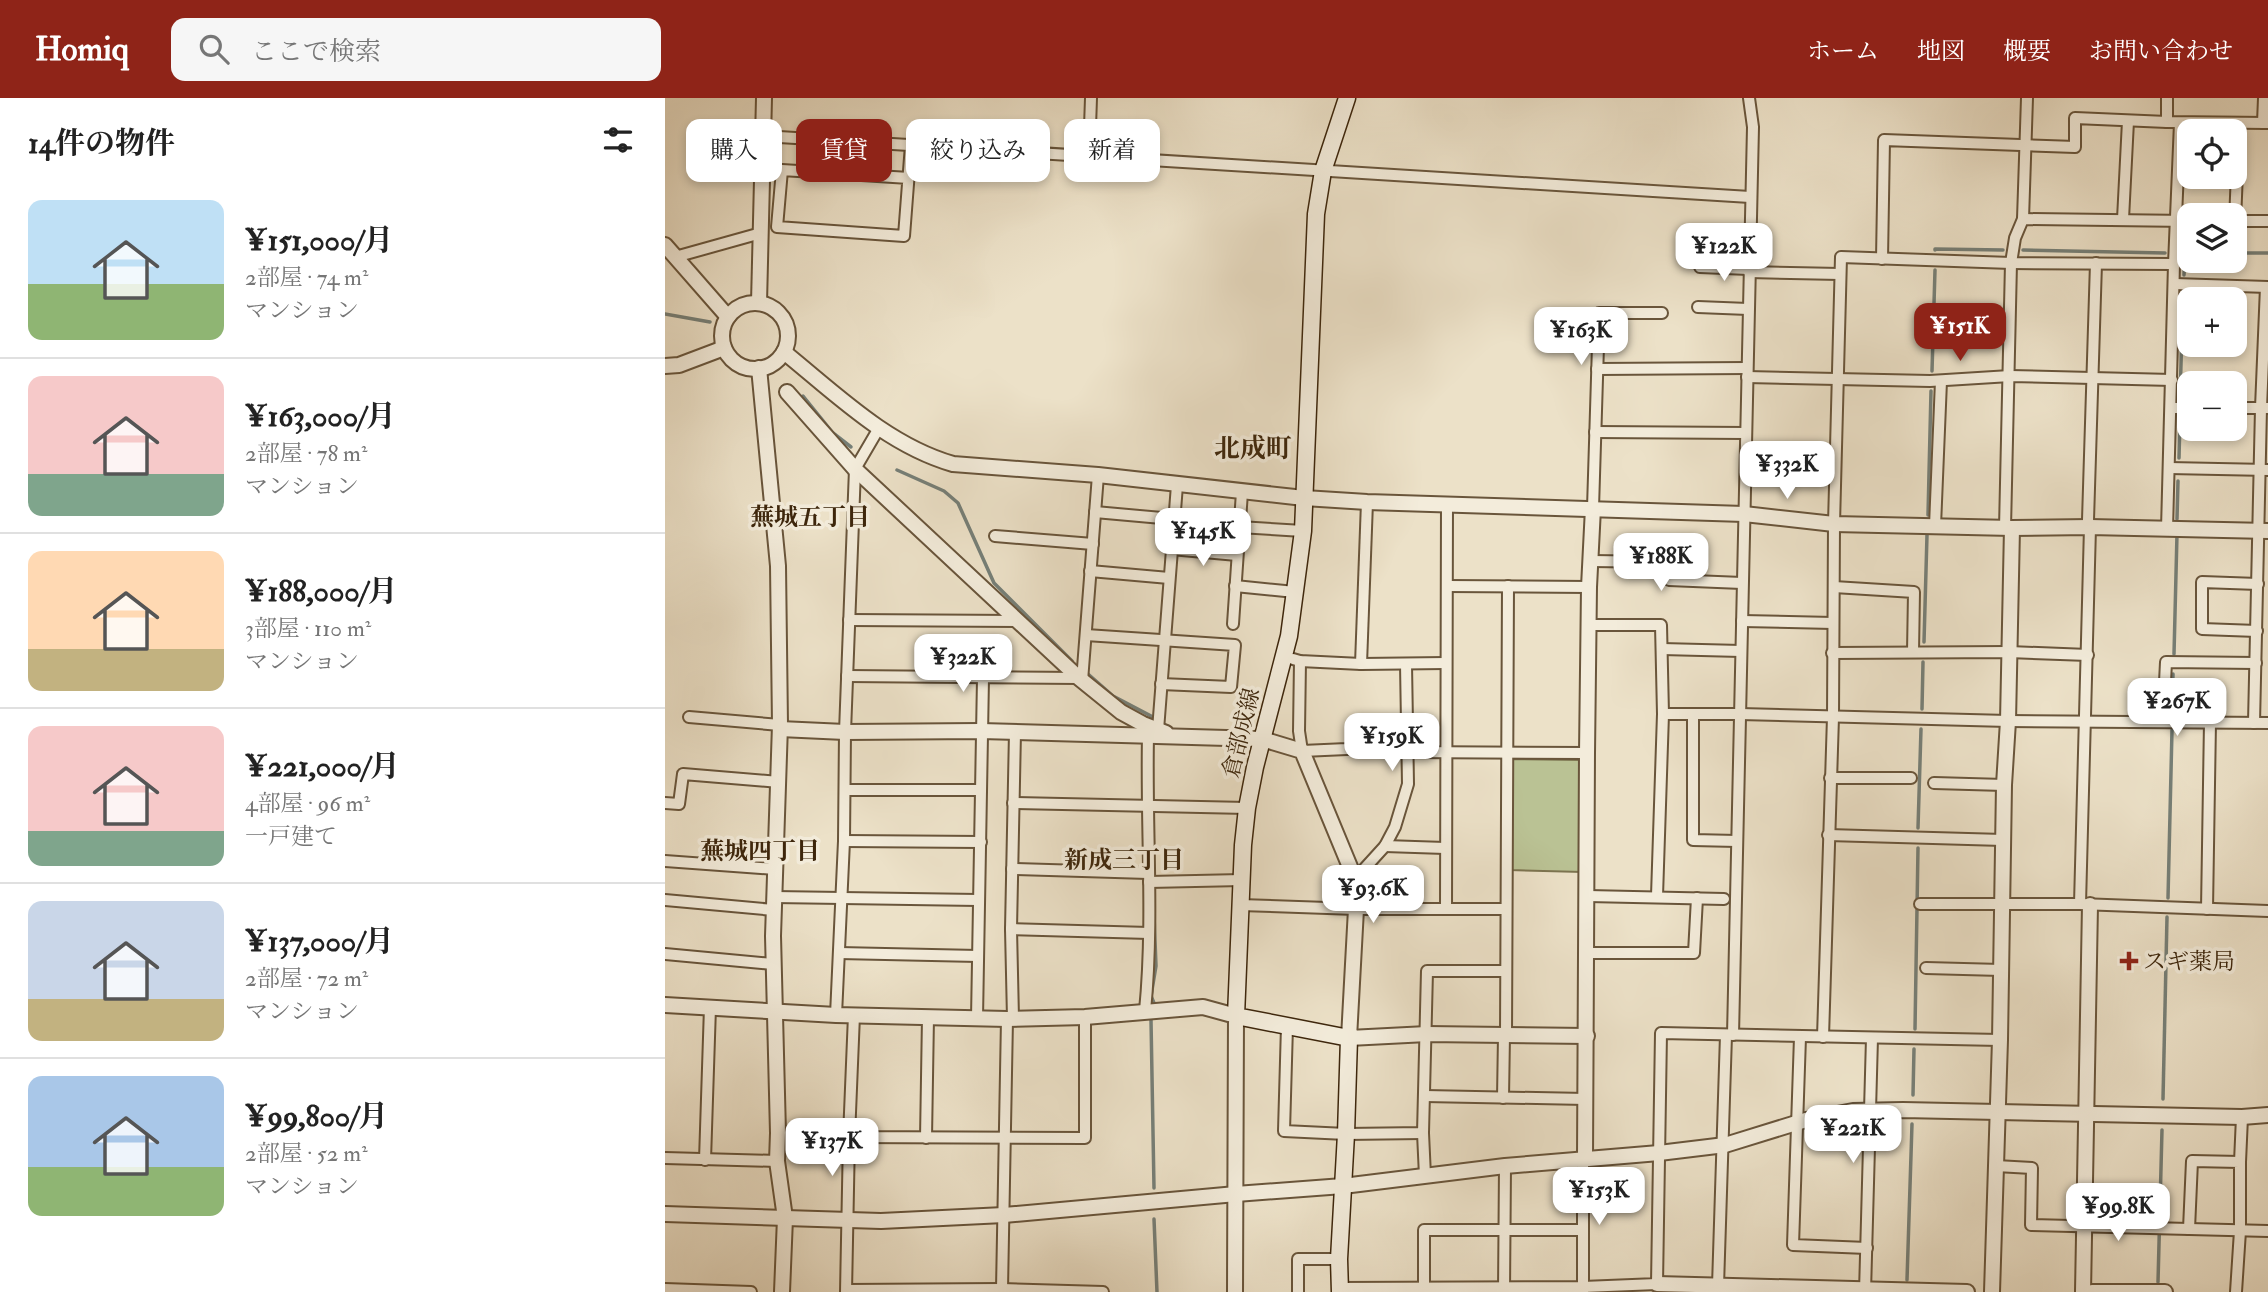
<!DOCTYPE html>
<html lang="ja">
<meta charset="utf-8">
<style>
:root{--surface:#fff;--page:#f6f6f6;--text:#222;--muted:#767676;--line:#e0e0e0;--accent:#8f2418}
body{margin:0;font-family:"IM FELL Double Pica","Noto Serif JP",serif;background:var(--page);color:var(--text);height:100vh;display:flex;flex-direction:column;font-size:26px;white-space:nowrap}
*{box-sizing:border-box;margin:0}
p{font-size:23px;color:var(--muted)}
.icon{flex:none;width:38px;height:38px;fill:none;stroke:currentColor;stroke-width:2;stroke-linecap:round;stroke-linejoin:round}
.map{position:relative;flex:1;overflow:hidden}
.details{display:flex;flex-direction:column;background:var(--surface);width:665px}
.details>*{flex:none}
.hud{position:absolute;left:21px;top:21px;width:665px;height:63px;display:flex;gap:14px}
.controls{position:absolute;left:1512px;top:21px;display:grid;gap:14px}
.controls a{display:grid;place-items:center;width:70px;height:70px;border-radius:14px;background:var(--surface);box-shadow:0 4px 10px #0003;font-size:35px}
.price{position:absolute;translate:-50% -60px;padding:0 16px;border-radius:14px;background:#fff;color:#222;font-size:23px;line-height:46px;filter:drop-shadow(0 2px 4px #0008)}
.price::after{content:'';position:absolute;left:50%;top:42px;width:21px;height:16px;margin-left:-10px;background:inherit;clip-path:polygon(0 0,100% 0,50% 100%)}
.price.current{background:var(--accent);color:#fff}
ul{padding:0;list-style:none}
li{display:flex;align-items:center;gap:21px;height:175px;padding:0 28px}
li+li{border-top:2px solid var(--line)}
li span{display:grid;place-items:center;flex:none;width:196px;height:140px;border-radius:14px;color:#555}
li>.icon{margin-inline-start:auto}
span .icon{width:84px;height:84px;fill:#fffc;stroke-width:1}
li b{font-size:30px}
h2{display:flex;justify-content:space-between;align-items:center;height:84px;padding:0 28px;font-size:30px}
.tag{padding:0 24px;border-radius:14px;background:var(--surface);box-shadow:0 4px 10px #0003;font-size:24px;line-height:63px}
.tag.current{background:var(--accent);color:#fff}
header{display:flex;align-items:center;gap:42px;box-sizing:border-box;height:98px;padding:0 35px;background:var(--accent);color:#fff}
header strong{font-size:33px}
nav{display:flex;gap:38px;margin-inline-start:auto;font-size:24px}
.search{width:490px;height:63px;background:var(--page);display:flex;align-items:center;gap:18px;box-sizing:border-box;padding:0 24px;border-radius:14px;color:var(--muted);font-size:26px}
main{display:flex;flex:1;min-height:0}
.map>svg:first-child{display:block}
.green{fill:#bac294;stroke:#7c7450;stroke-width:2}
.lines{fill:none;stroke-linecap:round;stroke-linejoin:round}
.stream{stroke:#767f77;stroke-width:3.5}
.minor-casing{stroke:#69553b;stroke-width:14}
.tertiary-casing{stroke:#69553b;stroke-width:18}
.secondary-casing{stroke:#3d260c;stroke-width:19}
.minor{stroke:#f3ecdb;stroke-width:10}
.tertiary{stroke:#f3ecdb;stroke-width:14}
.secondary{stroke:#f3ecdb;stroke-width:16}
.poi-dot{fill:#8f2418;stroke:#f3ecdb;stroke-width:2.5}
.labels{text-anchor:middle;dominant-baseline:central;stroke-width:7;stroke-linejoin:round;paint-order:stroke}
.street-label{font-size:23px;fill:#3d260c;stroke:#f3ecdb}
.poi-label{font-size:23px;fill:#3d260c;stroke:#f3ecdb;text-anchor:start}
.neighbourhood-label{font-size:24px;font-weight:bold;fill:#3d260c;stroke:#f3ecdb}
.quarter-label{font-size:26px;font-weight:bold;fill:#3d260c;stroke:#f3ecdb}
</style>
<header>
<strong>Homiq</strong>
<div class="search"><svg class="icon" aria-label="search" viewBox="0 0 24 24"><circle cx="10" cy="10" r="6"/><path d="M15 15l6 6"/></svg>ここで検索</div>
<nav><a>ホーム</a><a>地図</a><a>概要</a><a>お問い合わせ</a></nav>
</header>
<main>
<section class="details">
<h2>14件の物件<svg class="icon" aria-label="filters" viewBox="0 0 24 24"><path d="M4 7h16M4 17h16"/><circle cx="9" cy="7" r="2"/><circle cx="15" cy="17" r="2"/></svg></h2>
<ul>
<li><span style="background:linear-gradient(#bfe0f5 60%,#8fb573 0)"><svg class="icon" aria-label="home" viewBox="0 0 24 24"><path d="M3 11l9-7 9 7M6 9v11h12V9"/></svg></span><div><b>¥151,000/月</b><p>2部屋 · 74 m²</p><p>マンション</p></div></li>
<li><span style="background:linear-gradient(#f6c9c9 70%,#7fa58c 0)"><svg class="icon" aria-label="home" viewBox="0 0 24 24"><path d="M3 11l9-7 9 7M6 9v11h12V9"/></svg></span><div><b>¥163,000/月</b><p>2部屋 · 78 m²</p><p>マンション</p></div></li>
<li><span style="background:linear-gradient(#ffd9b3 70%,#c2b280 0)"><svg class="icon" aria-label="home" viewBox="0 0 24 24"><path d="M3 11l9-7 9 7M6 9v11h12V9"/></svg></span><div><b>¥188,000/月</b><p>3部屋 · 110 m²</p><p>マンション</p></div></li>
<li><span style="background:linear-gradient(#f6c9c9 75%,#7fa58c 0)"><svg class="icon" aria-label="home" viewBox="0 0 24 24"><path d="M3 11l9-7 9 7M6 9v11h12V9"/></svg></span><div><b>¥221,000/月</b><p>4部屋 · 96 m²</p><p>一戸建て</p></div></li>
<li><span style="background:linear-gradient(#c9d6e8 70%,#c2b280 0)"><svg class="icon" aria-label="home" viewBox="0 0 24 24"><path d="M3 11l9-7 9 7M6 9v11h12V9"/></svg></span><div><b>¥137,000/月</b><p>2部屋 · 72 m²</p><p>マンション</p></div></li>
<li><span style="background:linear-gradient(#a9c7e8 65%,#8fb573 0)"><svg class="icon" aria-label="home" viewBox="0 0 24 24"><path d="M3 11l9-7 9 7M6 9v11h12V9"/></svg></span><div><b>¥99,800/月</b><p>2部屋 · 52 m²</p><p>マンション</p></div></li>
</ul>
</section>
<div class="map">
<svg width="1603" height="1194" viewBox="0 0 1603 1194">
<rect width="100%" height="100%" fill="#ece1c8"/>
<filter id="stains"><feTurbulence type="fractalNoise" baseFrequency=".00286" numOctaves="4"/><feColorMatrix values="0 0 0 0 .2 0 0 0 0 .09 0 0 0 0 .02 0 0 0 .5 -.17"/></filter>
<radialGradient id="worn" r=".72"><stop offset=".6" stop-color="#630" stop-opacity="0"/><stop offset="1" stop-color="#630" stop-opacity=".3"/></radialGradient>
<polygon class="green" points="845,661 917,662 917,774 845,772"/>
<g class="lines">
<g class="stream">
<polyline points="1270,152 1270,151 1338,152"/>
<polyline points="1358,152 1500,155"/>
<polyline points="1570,155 1603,155"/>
<polyline points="1519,177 1520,156 1524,156"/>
<polyline points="0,216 45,224"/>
<polyline points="1267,273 1270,172"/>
<polyline points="138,298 168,335 186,349"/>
<polyline points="1515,300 1518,197"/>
<polyline points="1514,360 1515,321"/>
<polyline points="232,372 279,393 293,405 329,485 407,563"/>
<polyline points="1263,417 1266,293"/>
<polyline points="1512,421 1513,383"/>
<polyline points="1259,544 1262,437"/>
<polyline points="1509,556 1512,436"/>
<polyline points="423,576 448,598 488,619"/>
<polyline points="1257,611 1258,564"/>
<polyline points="1507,614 1508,576"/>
<polyline points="1253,730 1256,631"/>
<polyline points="1503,800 1507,632"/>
<polyline points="489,905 486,898 491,868 489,817"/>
<polyline points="486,922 489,1090"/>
<polyline points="1250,931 1253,750"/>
<polyline points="1248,997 1249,951"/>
<polyline points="1498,1001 1502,819"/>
<polyline points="489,1121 492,1194"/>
<polyline points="1242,1182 1247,1026"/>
<polyline points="1493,1184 1497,1032"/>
</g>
<defs>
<g id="minor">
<polyline points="1502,24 1502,0"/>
<polyline points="1598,25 1599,0"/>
<polyline points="98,38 1085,99"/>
<polyline points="424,58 426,0"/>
<polyline points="244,80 117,72 112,129 239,138 246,47"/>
<polyline points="1358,121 1362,0"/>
<polyline points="1458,121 1463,23"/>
<polyline points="1570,123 1574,25"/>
<polyline points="1570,123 1603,123"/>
<polyline points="10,159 96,135"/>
<polyline points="1217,161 1219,42 1410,49 1410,20 1502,24 1603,25"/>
<polyline points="1035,169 1084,171"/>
<polyline points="1084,174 1175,176"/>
<polyline points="1510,186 1603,189"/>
<polyline points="1033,209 1083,211"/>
<polyline points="932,271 1082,270"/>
<polyline points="1082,279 1265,283 1345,278 1507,282"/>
<polyline points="1506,310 1524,310"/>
<polyline points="1570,310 1602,310"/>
<polyline points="930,334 1081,335"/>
<polyline points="1504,370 1603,372"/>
<polyline points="928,410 934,215 997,215"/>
<polyline points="430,414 508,421"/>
<polyline points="1270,428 1276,283"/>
<polyline points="574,429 638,433"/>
<polyline points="1340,430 1346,165 1350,140 1358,121 1524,123"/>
<polyline points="1502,431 1509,166 1515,25"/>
<polyline points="330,438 428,446"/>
<polyline points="506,451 572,457"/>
<polyline points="926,463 1002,464 1004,482 1077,485"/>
<polyline points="425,473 504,480"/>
<polyline points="570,488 630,494"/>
<polyline points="782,488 924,489"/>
<polyline points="1169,489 1249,494 1248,554"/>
<polyline points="184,522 353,523"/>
<polyline points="1077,523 1168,525"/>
<polyline points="568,526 577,394"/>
<polyline points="924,527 996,527 998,616 992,798"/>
<polyline points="1592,533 1537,531 1537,484 1593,486"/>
<polyline points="421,537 570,547 566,589 496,586"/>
<polyline points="997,551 1076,553"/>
<polyline points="1167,555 1344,554 1423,557"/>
<polyline points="628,561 635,563 696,566 781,565"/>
<polyline points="635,563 634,633 637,653 682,651 742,633"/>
<polyline points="696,566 702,404"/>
<polyline points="182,578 414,580"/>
<polyline points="417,583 433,377"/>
<polyline points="998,616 1075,616 1343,623 1603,625"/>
<polyline points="1028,616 1028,742 1072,743"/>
<polyline points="24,619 115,627"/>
<polyline points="1498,624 1501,564 1591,565"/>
<polyline points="1589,625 1596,310 1601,189"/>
<polyline points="493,632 512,387"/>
<polyline points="742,654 922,655"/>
<polyline points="1165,680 1246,680"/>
<polyline points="1269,685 1339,687"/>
<polyline points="180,692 316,692"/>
<polyline points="0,705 14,706 18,676 114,684"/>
<polyline points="348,705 582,710"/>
<polyline points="1163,737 1338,742"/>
<polyline points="179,743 316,744"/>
<polyline points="720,748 780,750"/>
<polyline points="0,763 110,771"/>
<polyline points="347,771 483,775"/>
<polyline points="690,781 720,748 730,729 743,686 741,566"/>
<polyline points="484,784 577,782"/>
<polyline points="923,798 1059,801"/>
<polyline points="109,799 313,802"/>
<polyline points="0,802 109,812"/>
<polyline points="1255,806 1415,806 1603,813"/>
<polyline points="1415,806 1425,429 1423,422 1431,165"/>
<polyline points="575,807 691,811 841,811"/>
<polyline points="781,811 782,405"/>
<polyline points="1542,811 1545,624"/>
<polyline points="346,831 484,835"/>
<polyline points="174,855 313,858"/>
<polyline points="922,855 1029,855 1032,800"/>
<polyline points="0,856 108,866"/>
<polyline points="1261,870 1336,872"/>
<path d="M480 913C489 822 481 730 483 639"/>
<polyline points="171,917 179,743 180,634 190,371 214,330"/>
<polyline points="189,917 184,1039 420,1040 420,919"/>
<polyline points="312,920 318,580"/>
<polyline points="348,920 346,831 350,634"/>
<polyline points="622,928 619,1033 681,1036 758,1035 762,873 840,873"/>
<polyline points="841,937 843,488"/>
<polyline points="1068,937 1088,29 1084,0"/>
<polyline points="1135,939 1128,1147 1202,1150"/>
<polyline points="1158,939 1168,619 1169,426 1176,159 1346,165 1509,166"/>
<polyline points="760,998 921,1001"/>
<polyline points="838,1000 839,937"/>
<polyline points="758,1035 760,1078"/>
<polyline points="261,1040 263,919"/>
<polyline points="0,1060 112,1063"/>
<polyline points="40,1062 45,909"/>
<polyline points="918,1063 918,1194"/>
<polyline points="1575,1064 1577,1019"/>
<polyline points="1331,1068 1367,1070 1366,1127 1603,1133"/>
<polyline points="1524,1131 1527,1063 1575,1064 1575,1133 1571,1194"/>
<polyline points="1053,1188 1061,937"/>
<polyline points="674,1190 918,1189 992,1186 996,935 1335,942"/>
<polyline points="0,1191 86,1194"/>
<polyline points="337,1191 342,921"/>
<polyline points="182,1192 337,1191 438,1194"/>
<polyline points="181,1194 184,1039"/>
<polyline points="633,1194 633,1161 674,1161"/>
<polyline points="759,1194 759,1132 918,1132"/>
<polyline points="839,1194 840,1068"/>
<polyline points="1200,1194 1207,940"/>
</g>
<g id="tertiary">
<polyline points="0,147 63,219"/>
<polyline points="94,205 99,0"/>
<circle cx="90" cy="238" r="33"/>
<path d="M119 254C171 296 222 347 288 366L433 377 639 400 702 404 1079 416 1169 426 1347 430 1425 429 1603 433"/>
<polyline points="0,268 14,267 59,250"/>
<polyline points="94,270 113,468 115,627 108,838 113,1035 112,1063 120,1120 117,1194"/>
<polyline points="122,294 190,371 414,580 456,614 478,626 501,635"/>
<polyline points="115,631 180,634 316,633 597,641 637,653 690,781 691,811 684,940 762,936 922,938"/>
<polyline points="0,907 171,917 342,921 420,919 538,909 571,918 570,1194"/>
<polyline points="920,1062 922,655 924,489 928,410"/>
<polyline points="0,1116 216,1123 339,1117 571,1096 678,1088 840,1068 994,1055 1060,1047 1141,1022 1188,1013 1238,1012 1577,1019 1603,1017"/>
<polyline points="992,1186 1302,1194"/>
<polyline points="1327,1194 1335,942 1339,687 1343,623 1347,430"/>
<polyline points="1418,1194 1425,807"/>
<polyline points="1427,1194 1500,1194"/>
</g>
<polyline id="secondary" points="675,1194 674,1161 681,1036 684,940 571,918 578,747 582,710 590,669 624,538 638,433 651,116 658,73 682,0"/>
</defs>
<use href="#minor" class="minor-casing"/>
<use href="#tertiary" class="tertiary-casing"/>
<use href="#secondary" class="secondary-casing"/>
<use href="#minor" class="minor"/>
<use href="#tertiary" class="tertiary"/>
<use href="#secondary" class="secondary"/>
</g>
<path class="poi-dot" d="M1460.5 852.5h7v7h7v7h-7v7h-7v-7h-7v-7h7z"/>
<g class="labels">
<g class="street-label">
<text transform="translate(576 635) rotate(-76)">倉部成線</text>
</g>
<g class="poi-label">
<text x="1478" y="863">スギ薬局</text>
</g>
<g class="neighbourhood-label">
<text x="145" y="419">蕪城五丁目</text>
<text x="95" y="753">蕪城四丁目</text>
<text x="459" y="762">新成三丁目</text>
</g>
<g class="quarter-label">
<text x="588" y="351">北成町</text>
</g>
</g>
<rect width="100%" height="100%" filter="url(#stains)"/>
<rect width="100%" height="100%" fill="url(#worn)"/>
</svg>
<div class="controls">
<a><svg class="icon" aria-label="locate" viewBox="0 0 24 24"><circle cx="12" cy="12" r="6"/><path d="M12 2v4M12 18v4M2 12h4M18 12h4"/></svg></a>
<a><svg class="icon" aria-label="layers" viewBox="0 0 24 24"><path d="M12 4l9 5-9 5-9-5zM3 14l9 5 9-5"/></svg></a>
<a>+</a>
<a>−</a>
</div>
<b class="price" style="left:1059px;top:185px">¥122K</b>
<b class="price current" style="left:1295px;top:265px">¥151K</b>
<b class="price" style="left:916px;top:269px">¥163K</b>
<b class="price" style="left:1122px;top:403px">¥332K</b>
<b class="price" style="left:538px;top:470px">¥145K</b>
<b class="price" style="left:996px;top:495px">¥188K</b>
<b class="price" style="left:298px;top:596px">¥322K</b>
<b class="price" style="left:1512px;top:640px">¥267K</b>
<b class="price" style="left:727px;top:675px">¥159K</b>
<b class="price" style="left:708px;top:827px">¥93.6K</b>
<b class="price" style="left:1188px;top:1067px">¥221K</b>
<b class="price" style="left:167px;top:1080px">¥137K</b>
<b class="price" style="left:934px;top:1129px">¥153K</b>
<b class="price" style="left:1453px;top:1145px">¥99.8K</b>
<div class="hud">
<a class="tag">購入</a>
<a class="tag current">賃貸</a>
<a class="tag">絞り込み</a>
<a class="tag">新着</a>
</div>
</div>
</main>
